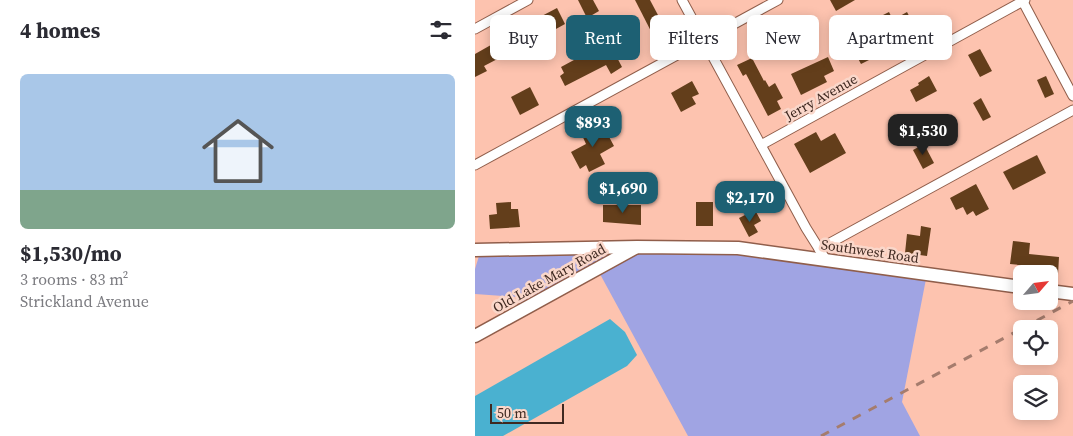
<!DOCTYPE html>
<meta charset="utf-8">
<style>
:root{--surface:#fff;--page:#f7f7f7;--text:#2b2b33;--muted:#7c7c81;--accent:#1d6073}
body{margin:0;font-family:"Source Serif 4",serif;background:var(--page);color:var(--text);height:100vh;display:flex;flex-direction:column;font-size:19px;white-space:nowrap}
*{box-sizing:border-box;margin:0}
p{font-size:16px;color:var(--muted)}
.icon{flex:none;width:28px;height:28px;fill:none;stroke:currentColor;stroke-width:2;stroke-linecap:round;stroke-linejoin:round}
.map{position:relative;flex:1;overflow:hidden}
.side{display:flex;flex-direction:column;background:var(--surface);width:475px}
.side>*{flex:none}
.hud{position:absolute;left:15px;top:15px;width:475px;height:45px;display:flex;gap:10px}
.needle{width:32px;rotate:62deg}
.controls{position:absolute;left:538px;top:265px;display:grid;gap:10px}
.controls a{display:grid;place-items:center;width:45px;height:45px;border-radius:8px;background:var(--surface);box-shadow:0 2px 12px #0003;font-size:25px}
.scale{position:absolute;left:15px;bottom:12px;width:74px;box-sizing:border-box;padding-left:5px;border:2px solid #3f2921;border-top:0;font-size:14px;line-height:18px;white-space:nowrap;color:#3f2921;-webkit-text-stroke:4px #fad7ca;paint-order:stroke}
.price{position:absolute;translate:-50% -42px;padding:0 11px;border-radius:10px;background:var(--accent);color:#fff;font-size:16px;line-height:32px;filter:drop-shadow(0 1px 2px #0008)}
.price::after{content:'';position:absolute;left:50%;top:30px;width:15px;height:11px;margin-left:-8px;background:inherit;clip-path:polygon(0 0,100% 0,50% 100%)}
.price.selected{background:#222;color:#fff}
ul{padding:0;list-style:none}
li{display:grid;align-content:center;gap:10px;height:265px;padding:0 20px}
li span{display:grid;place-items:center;height:155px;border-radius:8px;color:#555}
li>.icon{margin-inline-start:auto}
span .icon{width:90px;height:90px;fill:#fffc;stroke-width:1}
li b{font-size:21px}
h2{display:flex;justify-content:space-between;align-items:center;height:60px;padding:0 20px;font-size:21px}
.pill{padding:0 18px;border-radius:8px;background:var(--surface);box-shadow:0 2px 12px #0003;font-size:18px;line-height:45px}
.pill.selected{background:var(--accent);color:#fff}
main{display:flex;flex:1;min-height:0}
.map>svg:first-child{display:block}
.green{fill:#a0a4e3}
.water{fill:#4ab1d0}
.building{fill:#633e1b}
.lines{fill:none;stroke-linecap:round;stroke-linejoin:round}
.street-casing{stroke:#905e4b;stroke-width:11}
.secondary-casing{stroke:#905e4b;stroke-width:15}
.street{stroke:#fff;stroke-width:9}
.secondary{stroke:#fff;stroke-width:12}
.rail{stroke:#a57c6d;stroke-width:3;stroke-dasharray:9 9;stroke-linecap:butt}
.labels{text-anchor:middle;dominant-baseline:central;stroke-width:5;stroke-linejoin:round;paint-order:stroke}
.street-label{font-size:14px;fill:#3f2921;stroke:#fad7ca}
</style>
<main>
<section class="side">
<h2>4 homes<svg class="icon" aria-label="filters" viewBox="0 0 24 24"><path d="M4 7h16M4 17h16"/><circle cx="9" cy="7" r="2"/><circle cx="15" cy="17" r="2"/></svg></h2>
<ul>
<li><span style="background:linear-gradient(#a9c7e8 75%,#7fa58c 0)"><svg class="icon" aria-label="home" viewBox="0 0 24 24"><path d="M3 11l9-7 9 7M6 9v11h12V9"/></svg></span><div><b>$1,530/mo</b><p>3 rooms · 83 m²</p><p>Strickland Avenue</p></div></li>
</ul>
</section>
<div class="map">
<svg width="598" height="436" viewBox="0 0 598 436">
<rect width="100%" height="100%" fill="#fdc3af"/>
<g class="green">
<polygon points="162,252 262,253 347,265 348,267 351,265 451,279 427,402 445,436 213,436 125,274"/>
<polygon points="141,253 0,330 43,305 46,301 45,299 42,297 0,294 0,269 4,256"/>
</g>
<polygon class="water" points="135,319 150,332 162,355 152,366 28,436 0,436 0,396"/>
<g class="building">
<polygon points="103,0 118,0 124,11 112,18"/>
<polygon points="160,0 175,0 193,34 181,41"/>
<polygon points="355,0 380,0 361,11"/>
<polygon points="82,8 90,24 70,35 61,19"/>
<polygon points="414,12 418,20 432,12 442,31 425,39 429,46 411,55 410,52 386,64 379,51 403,39 394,22"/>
<polygon points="30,37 34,45 29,48 32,54 9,66 12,71 0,77 0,54"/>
<polygon points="137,48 147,67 136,74 131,65 90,86 85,76 89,73 86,67 110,54 114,60"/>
<polygon points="505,49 517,71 505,77 493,55"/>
<polygon points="353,57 359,71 349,76 352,82 326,95 316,74"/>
<polygon points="277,58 289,81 290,80 294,87 300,83 308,98 302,101 306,109 293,116 271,74 268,76 262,65"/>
<polygon points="454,76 462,91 441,102 435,90 444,85 443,83"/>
<polygon points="571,76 579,94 570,98 562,80"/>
<polygon points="217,81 224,94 217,97 221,104 206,112 196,93"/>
<polygon points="55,87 64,105 45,115 36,97"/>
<polygon points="506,98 516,117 508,121 498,103"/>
<polygon points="126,122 139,146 125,154 130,164 114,172 111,165 105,169 96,152 111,144 106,133"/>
<polygon points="341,132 346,141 360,133 371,153 335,173 319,144"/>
<polygon points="449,144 459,163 448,169 438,150"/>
<polygon points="562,155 571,173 538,190 528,172"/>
<polygon points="501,184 514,209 501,216 498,211 492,215 488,207 481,210 475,198"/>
<polygon points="36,202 36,209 43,209 45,227 15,229 14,215 22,214 21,203"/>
<rect x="221" y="202" width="17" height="24"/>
<polygon points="128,205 166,205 166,225 128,222"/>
<polygon points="280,210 286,221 279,225 283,232 274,237 264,218"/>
<polygon points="446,226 456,228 452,256 430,253 432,234 445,236"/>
<polygon points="538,241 555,243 554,254 584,257 583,275 562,273 563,267 535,264"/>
</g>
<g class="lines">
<defs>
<g id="street">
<polyline points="207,0 331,228 351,260"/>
<polyline points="547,0 598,96"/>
<polyline points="0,29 53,0"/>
<polyline points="286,145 550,0"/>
<polyline points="0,165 303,0"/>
<polyline points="344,249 598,110"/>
</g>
<g id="secondary">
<polyline points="0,250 162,247 263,248 546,287"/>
<polyline points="574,291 598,294"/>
<polyline points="0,336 160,248"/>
</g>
</defs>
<use href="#street" class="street-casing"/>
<use href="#secondary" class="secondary-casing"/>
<use href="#street" class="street"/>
<use href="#secondary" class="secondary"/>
<g class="rail">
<polyline points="546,329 598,301"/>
<polyline points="346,436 546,329"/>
</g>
</g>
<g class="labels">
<g class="street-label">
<text transform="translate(346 97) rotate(-29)">Jerry Avenue</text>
<text transform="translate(395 251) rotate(8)">Southwest Road</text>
<text transform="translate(74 278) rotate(-29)">Old Lake Mary Road</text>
</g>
</g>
</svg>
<div class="controls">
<a><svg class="needle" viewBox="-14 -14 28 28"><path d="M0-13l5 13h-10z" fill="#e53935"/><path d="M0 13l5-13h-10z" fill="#7c7c81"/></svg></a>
<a><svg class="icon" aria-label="locate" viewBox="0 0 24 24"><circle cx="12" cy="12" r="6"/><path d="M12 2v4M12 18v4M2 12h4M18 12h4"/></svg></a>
<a><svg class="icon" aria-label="layers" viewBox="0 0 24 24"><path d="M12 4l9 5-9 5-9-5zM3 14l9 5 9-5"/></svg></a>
</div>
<div class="scale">50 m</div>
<b class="price" style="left:118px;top:148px">$893</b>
<b class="price selected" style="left:448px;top:156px">$1,530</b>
<b class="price" style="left:148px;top:214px">$1,690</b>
<b class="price" style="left:275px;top:223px">$2,170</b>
<div class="hud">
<a class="pill">Buy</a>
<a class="pill selected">Rent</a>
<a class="pill">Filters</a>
<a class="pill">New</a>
<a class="pill">Apartment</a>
</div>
</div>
</main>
